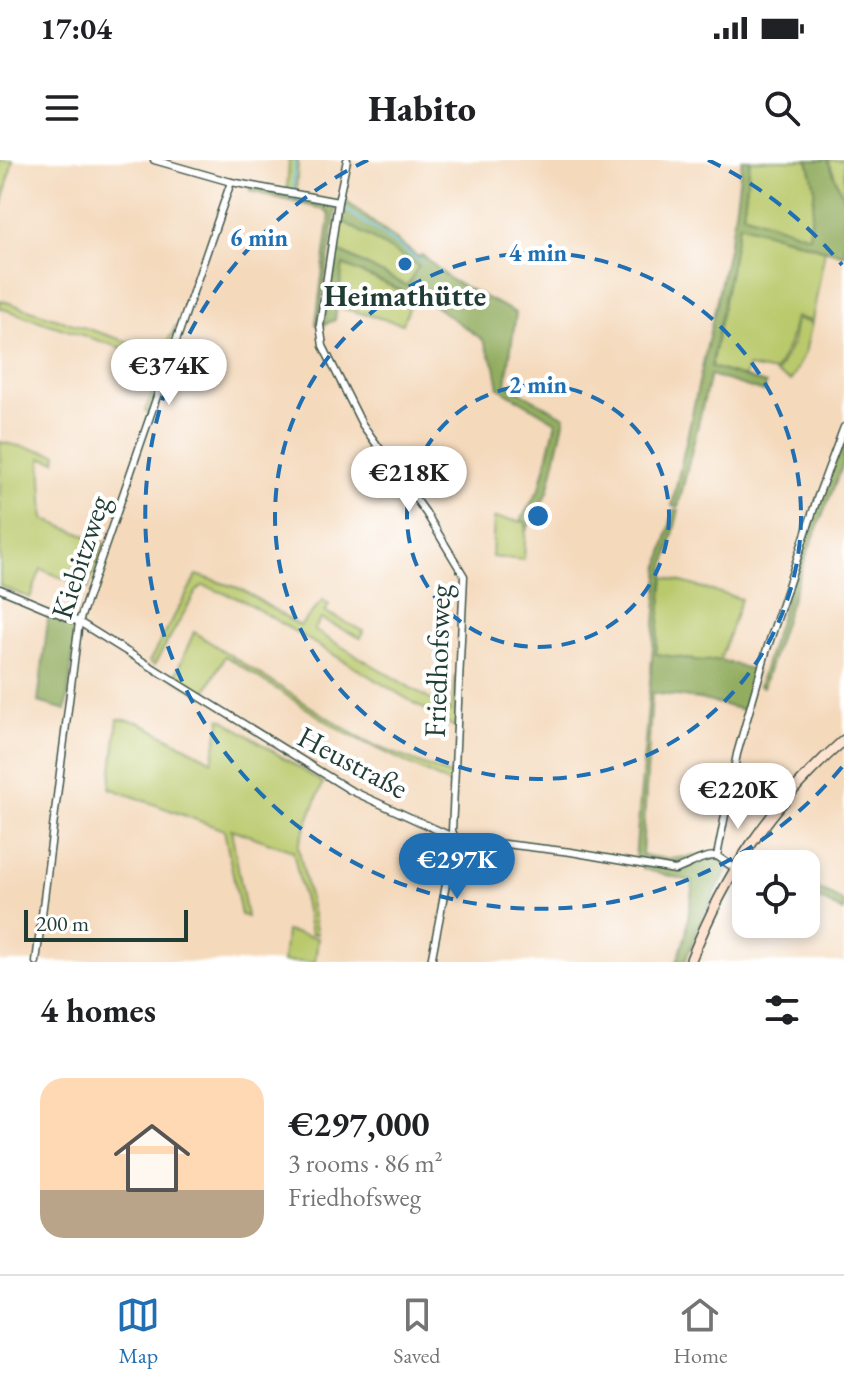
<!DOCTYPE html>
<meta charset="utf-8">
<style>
:root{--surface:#fff;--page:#f2f2f2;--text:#202124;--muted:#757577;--line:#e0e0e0;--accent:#1f6fb2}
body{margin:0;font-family:"EB Garamond",serif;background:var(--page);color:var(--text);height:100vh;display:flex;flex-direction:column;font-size:30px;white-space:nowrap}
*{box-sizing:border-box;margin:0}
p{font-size:26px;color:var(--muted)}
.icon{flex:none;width:44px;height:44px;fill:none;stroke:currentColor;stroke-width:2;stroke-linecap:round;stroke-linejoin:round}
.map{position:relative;height:802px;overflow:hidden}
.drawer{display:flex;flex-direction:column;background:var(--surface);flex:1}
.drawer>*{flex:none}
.controls{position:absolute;left:732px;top:690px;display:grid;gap:16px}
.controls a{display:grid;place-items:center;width:88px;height:88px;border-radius:16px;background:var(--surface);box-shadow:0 4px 12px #0003;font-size:40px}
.scale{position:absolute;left:24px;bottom:20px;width:164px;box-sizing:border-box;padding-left:8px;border:4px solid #1f3d34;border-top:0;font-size:22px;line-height:28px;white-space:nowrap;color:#1f3d34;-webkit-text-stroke:6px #fff;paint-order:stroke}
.price{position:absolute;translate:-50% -68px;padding:0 18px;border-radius:28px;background:#fff;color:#222;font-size:26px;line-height:52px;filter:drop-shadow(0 2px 4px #0008)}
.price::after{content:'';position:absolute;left:50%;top:48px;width:24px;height:18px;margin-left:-12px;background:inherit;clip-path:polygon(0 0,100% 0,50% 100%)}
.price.active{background:var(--accent);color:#fff}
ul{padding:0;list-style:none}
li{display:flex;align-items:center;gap:24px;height:200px;padding:0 40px}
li+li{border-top:2px solid var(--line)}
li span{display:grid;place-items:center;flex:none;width:224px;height:160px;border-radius:24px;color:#555}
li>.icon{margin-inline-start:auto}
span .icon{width:96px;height:96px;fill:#fffc;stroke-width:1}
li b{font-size:34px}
h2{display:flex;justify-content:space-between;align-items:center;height:96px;padding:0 40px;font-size:34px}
.status{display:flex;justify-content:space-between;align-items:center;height:56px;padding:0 40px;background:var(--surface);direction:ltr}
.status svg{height:22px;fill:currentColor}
header{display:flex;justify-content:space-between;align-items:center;height:104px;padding:0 40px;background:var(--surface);font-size:36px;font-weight:800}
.dock{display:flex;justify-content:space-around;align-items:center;height:112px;border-top:2px solid var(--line);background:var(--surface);font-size:22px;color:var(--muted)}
.dock a{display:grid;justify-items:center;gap:4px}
.dock .active{color:var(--accent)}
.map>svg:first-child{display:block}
.green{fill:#bac96c;stroke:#6c8350;stroke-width:2}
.forest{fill:#93ad60;stroke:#59754a;stroke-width:2}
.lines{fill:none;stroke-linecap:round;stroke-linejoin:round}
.stream{stroke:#6fc2eb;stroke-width:2}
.minor-casing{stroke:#3f5448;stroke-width:9}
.secondary-casing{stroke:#3f5448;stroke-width:12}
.minor{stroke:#fff;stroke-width:6}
.secondary{stroke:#fee3d1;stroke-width:9}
.ring{fill:none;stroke:#1f6fb2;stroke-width:4;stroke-dasharray:14 10}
.poi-dot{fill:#1f6fb2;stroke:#fff;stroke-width:3}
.labels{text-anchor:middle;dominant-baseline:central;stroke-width:8;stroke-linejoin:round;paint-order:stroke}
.poi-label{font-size:30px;font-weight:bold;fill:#1f3d34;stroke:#fff}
.street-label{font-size:30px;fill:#1f3d34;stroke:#fff}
.centre{fill:#1f6fb2;stroke:#fff;stroke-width:4}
.ring-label{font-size:24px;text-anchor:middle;font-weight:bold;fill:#1f6fb2;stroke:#fff;stroke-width:8;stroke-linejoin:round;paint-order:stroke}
</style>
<div class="status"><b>17:04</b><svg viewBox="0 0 49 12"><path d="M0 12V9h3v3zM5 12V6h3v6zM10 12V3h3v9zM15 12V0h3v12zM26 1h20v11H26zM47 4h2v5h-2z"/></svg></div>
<header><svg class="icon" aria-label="menu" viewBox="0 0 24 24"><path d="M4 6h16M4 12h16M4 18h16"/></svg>Habito<svg class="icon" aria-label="search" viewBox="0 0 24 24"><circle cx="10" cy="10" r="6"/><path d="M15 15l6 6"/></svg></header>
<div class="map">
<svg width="844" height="802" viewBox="0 0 844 802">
<rect width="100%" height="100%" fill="#fff"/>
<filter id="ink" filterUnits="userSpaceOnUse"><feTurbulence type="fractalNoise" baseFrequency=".0125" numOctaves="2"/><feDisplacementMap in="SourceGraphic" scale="16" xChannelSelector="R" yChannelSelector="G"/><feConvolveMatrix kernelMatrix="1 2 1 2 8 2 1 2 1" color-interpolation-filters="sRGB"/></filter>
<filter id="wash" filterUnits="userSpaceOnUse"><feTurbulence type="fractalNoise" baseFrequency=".006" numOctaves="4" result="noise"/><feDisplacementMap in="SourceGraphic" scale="32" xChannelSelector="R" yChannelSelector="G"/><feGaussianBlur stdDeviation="1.8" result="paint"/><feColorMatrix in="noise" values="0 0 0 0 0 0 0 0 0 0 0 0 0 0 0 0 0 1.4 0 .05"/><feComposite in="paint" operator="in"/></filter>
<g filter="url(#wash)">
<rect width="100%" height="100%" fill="#f4d9bb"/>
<g class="green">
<polygon points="0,0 13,0 0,55"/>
<polygon points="289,0 298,0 296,31 287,31"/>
<polygon points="750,0 808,0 815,28 809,77 743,54"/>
<polygon points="828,0 844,0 844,39"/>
<polygon points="339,59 419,105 408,127 335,89"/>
<polygon points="739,64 825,90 812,161 795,157 789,184 775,212 748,207 744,218 711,207"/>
<polygon points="343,104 413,135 403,164 337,147"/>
<polygon points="0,140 162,193 175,167 178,169 149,253 145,251 164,202 0,148"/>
<polygon points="796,159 812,163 805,193 791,221 776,214 792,184"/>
<polygon points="0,282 57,294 56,301 41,298 44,359 104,383 88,429 41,409 30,438 0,426"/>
<polygon points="494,358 526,362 524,400 492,397"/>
<polygon points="197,415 241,429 300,466 323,440 329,445 325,452 363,471 361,478 321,459 314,470 451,552 456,515 459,516 456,568 242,440 205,426 202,426 196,432 154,505 149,502"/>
<polygon points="664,417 741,439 720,500 702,501 656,494"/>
<polygon points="194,472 366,582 452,616 452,625 345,573 225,496 203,536 174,518"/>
<polygon points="221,558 323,623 298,686 317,774 311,773 293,691 231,669 247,757 241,755 224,670 110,628 118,559 139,562 212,601"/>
<polygon points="286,771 318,778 315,802 283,802"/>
</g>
<g class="forest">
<polygon points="742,0 750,0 743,54 809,76 815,28 808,0 828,0 844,39 844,95 739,64 711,207 766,224 764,232 710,215 678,347 672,346 733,66"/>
<polygon points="250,27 337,43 318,166 316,164 330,55 323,49 250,31"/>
<polygon points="343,39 418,97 422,95 451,120 516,153 506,224 565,257 548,332 526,371 526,362 520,361 540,328 556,262 499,228 495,206 483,180 430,143 343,105 335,160 323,165 335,89 407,126 418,106 339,59"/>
<path d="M843 281 844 302 804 401 763 527 759 526C784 443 810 361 843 281Z"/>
<polygon points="674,350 679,350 665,407 656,494 702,501 720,500 756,511 744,550 699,539 652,533 642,695 668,699 715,694 729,707 702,758 685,802 677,802 686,774 693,722 643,709 642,703 635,699 660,404"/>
<polygon points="49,452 73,462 76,468 66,550 38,542"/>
<polygon points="806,722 844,742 844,752 806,732"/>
</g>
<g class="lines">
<g class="stream">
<polyline points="293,30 295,0"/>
<polyline points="292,37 334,45"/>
<polyline points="341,46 422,102"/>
</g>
</g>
</g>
<g filter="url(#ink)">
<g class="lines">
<defs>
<g id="minor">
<polyline points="154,0 231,22 338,42"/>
<polyline points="347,0 338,42 320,165 323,186 362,264 426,353 464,416 452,671 455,678 431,802"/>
<path d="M0 429 79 462 350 630 455 678 571 692 675 710C691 705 700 696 717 696"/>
<polyline points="717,696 737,594 766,492 818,336 844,267"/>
<polyline points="717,696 734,708"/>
<polyline points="36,802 79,462 231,22"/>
</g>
<path id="secondary" d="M690 802C726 712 771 644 844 580"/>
</defs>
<use href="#minor" class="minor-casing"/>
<use href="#secondary" class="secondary-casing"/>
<use href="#minor" class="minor"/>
<use href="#secondary" class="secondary"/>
</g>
</g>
<g class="ring">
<circle cx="538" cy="356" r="131"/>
<circle cx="538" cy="356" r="263"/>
<path d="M842 607A394 394 0 1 1 368 0M708 0A394 394 0 0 1 842 105"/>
</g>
<circle class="poi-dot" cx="405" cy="104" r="8"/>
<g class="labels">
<g class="poi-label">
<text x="405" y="135">Heimathütte</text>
</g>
<g class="street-label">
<text transform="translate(80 397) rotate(-72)">Kiebitzweg</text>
<text transform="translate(437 501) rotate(-88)">Friedhofsweg</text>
<text transform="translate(353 602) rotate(28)">Heustraße</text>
</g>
</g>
<circle cx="538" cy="356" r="12" class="centre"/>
<g class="ring-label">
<text x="259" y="86">6 min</text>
<text x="538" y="101">4 min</text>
<text x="538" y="233">2 min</text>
</g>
</svg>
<div class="controls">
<a><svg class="icon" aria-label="locate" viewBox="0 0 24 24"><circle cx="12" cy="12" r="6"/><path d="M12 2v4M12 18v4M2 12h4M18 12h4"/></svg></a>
</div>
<div class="scale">200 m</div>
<b class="price" style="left:169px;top:247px">€374K</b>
<b class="price" style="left:409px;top:354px">€218K</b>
<b class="price" style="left:738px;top:671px">€220K</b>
<b class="price active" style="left:457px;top:741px">€297K</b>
</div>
<section class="drawer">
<h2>4 homes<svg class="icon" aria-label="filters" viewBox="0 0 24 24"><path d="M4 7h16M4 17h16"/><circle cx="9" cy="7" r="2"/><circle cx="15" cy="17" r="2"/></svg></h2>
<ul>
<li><span style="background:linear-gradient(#ffd9b3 70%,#b9a48a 0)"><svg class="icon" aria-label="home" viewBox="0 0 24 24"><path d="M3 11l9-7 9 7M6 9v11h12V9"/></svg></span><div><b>€297,000</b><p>3 rooms · 86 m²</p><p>Friedhofsweg</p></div></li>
</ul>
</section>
<nav class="dock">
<a class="active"><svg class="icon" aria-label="map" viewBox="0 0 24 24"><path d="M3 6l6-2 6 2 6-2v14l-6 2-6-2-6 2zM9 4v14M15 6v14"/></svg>Map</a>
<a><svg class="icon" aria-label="saved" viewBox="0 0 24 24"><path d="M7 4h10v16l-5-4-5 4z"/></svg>Saved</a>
<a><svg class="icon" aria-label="home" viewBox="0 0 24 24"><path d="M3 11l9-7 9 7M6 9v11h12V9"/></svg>Home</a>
</nav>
